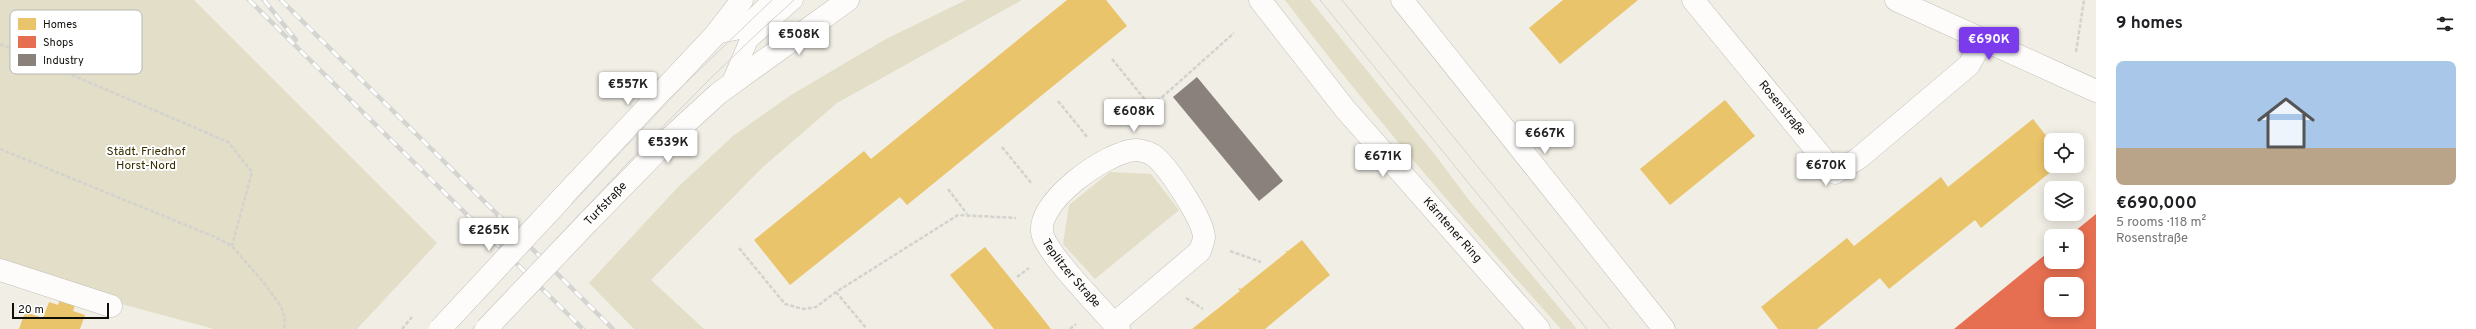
<!DOCTYPE html>
<meta charset="utf-8">
<style>
:root{--surface:#fff;--page:#f2f2f2;--text:#202124;--muted:#757577;--line:#e0e0e0;--accent:#7c3aed}
body{margin:0;font-family:Overpass,sans-serif;background:var(--page);color:var(--text);height:100vh;display:flex;flex-direction:column;font-size:15px;white-space:nowrap}
*{box-sizing:border-box;margin:0}
p{font-size:13px;color:var(--muted)}
.icon{flex:none;width:22px;height:22px;fill:none;stroke:currentColor;stroke-width:2;stroke-linecap:round;stroke-linejoin:round}
.map{position:relative;flex:1;overflow:hidden}
.drawer{display:flex;flex-direction:column;background:var(--surface);width:380px}
.drawer>*{flex:none}
.tools{position:absolute;left:2044px;top:133px;display:grid;gap:8px}
.tools a{display:grid;place-items:center;width:40px;height:40px;border-radius:8px;background:var(--surface);box-shadow:0 2px 10px #0003;font-size:20px}
.scale{position:absolute;left:12px;bottom:10px;width:97px;box-sizing:border-box;padding-left:4px;border:2px solid #0f0e09;border-top:0;font-size:11px;line-height:14px;white-space:nowrap;color:#0f0e09;-webkit-text-stroke:3px #fff;paint-order:stroke}
.price{position:absolute;translate:-50% -34px;padding:0 9px;border-radius:4px;background:#fff;color:#222;font-size:13px;line-height:26px;filter:drop-shadow(0 1px 2px #0008)}
.price::after{content:'';position:absolute;left:50%;top:24px;width:12px;height:9px;margin-left:-6px;background:inherit;clip-path:polygon(0 0,100% 0,50% 100%)}
.price.active{background:var(--accent);color:#fff}
ul{padding:0;list-style:none}
li{display:grid;align-content:center;gap:8px;height:212px;padding:0 20px}
li+li{border-top:1px solid var(--line)}
li span{display:grid;place-items:center;height:124px;border-radius:8px;color:#555}
li>.icon{margin-inline-start:auto}
span .icon{width:72px;height:72px;fill:#fffc;stroke-width:1}
li b{font-size:17px}
h2{display:flex;justify-content:space-between;align-items:center;height:48px;padding:0 20px;font-size:17px}
main{display:flex;flex:1;min-height:0}
.map>svg:first-child{display:block}
.green{fill:#e3dec7}
.homes{fill:#e9c46a}
.shops{fill:#e76f51;fill-rule:evenodd}
.industry{fill:#8a817c}
.lines{fill:none;stroke-linecap:round;stroke-linejoin:round}
.lane-casing{stroke:#c1bfb8;stroke-width:19}
.street-casing{stroke:#c1bfb8;stroke-width:23}
.secondary-casing{stroke:#c1bfb8;stroke-width:23}
.path{stroke:#d2d2cf;stroke-width:2.5;stroke-dasharray:4 2;stroke-linecap:butt}
.lane{stroke:#fdfcfb;stroke-width:18}
.street{stroke:#fdfcfb;stroke-width:22}
.secondary{stroke:#fdfcfb;stroke-width:22}
.tram{stroke:#d4d4d1;stroke-width:1}
.rail-casing{stroke:#d4d4d1;stroke-width:4.5}
.rail{stroke:#fff;stroke-width:3;stroke-dasharray:9;stroke-linecap:butt}
.secondary-bridge-casing{stroke:#c1bfb8;stroke-width:23;stroke-linecap:butt}
.secondary-bridge{stroke:#fdfcfb;stroke-width:22}
.labels{text-anchor:middle;dominant-baseline:central;stroke-width:4;stroke-linejoin:round;paint-order:stroke}
.street-label{font-size:12px;fill:#0f0e09;stroke:#fff}
.park-label{font-size:12px;fill:#382e00;stroke:#fff}
.key{fill:#fff;stroke:#b7b7b5;stroke-width:1}
.key-label{font-size:11px;fill:#0f0e09}
</style>
<main>
<div class="map">
<svg width="2096" height="329" viewBox="0 0 2096 329">
<rect width="100%" height="100%" fill="#f0eee5"/>
<g class="green">
<polygon points="0,0 194,0 437,243 357,329 214,329 107,300 0,265"/>
<polygon points="966,0 1022,0 837,103 763,167 651,280 704,329 634,329 589,283 678,187 733,136 791,95 886,39"/>
<path d="M1285 0H1310L1436 156 1468 199 1577 329H1561C1465 222 1371 114 1285 0Z"/>
<polygon points="1110,172 1151,174 1179,210 1095,279 1063,244 1069,205"/>
</g>
<g class="homes">
<polygon points="1067,0 1106,0 1127,26 907,205 900,197 790,285 754,240 864,151 871,159"/>
<polygon points="1563,0 1638,0 1560,64 1529,28"/>
<polygon points="1725,100 1755,136 1670,205 1640,169"/>
<polygon points="2033,119 2051,142 2051,166 2058,166 1981,228 1975,220 1889,289 1880,278 1817,329 1778,329 1761,307 1847,238 1854,246 1941,177 1948,187"/>
<polygon points="1302,240 1330,275 1265,329 1192,329 1240,291 1238,288 1241,289 1287,252 1285,251 1288,251"/>
<polygon points="985,247 1036,310 1051,329 994,329 950,275"/>
<polygon points="60,299 75,305 73,311 85,315 80,329 19,329 25,312 43,318 49,302 58,305"/>
</g>
<path class="shops" d="M2096 214V329H1954L2051 250V262H2077V236H2069ZM2051 284H2077V310H2051Z"/>
<polygon class="industry" points="1197,77 1283,181 1259,201 1173,97"/>
<g class="lines">
<defs>
<g id="lane">
<polyline points="715,35 740,30 772,0"/>
<polyline points="730,84 749,40 794,0"/>
</g>
<g id="street">
<path id="s1" d="M1693 0 1835 173 1859 158 1969 65 1983 40"/>
<polyline points="0,270 111,306"/>
<path id="s2" d="M1114 324 1200 251C1201 247 1204 241 1204 237 1203 219 1167 165 1153 155 1150 153 1140 150 1136 150 1107 151 1032 204 1043 236 1051 258 1097 304 1114 324L1119 329"/>
</g>
<g id="secondary">
<path id="s3" d="M1260 0 1345 109 1539 329"/>
<polyline points="1402,0 1664,329"/>
<polyline points="1896,0 2096,91"/>
<polyline points="562,198 715,35 742,0"/>
<polyline points="588,222 672,136 719,93 848,0"/>
</g>
</defs>
<use href="#lane" class="lane-casing"/>
<use href="#street" class="street-casing"/>
<use href="#secondary" class="secondary-casing"/>
<g class="path">
<polyline points="0,44 228,142 252,172 232,246"/>
<polyline points="2076,52 2084,0"/>
<polyline points="1112,59 1151,107"/>
<polyline points="1058,101 1088,138"/>
<polyline points="1144,121 1151,107 1234,33"/>
<polyline points="1002,147 1032,184"/>
<polyline points="0,149 215,237 232,246 264,283 281,306 285,320 284,329"/>
<polyline points="948,189 967,214"/>
<polyline points="739,248 785,304 803,309 816,307 836,292 958,215 1016,218"/>
<polyline points="1230,251 1261,262"/>
<polyline points="1017,277 1029,268"/>
<polyline points="836,292 867,329"/>
<polyline points="1186,298 1203,309"/>
<polyline points="402,329 412,317"/>
<polyline points="1070,329 1076,324"/>
</g>
<use href="#lane" class="lane"/>
<use href="#street" class="street"/>
<use href="#secondary" class="secondary"/>
<g class="tram">
<polyline points="1320,0 1587,329"/>
<polyline points="1342,0 1610,329"/>
<polyline points="454,329 668,100 772,0"/>
<path d="M472 329C578 218 679 102 794 0"/>
</g>
<defs>
<g id="rail">
<polyline points="249,0 583,329"/>
<polyline points="264,0 296,40"/>
<polyline points="281,0 613,329"/>
</g>
</defs>
<use href="#rail" class="rail-casing"/>
<use href="#rail" class="rail"/>
<defs>
<g id="secondary-bridge">
<polyline points="440,329 562,198"/>
<polyline points="486,329 588,222"/>
</g>
</defs>
<use href="#secondary-bridge" class="secondary-bridge-casing"/>
<use href="#secondary-bridge" class="secondary-bridge"/>
</g>
<g class="labels">
<g class="street-label">
<text stroke="none"><textPath href="#s1" startOffset="140">Rosenstraße</textPath></text>
<text transform="translate(606 204) rotate(-46)">Turfstraße</text>
<text stroke="none"><textPath href="#s3" startOffset="300">Kärntener Ring</textPath></text>
<text stroke="none"><textPath href="#s2" startOffset="426">Teplitzer Straße</textPath></text>
</g>
<g class="park-label">
<text x="146" y="152">Städt. Friedhof<tspan x="146" dy="14">Horst-Nord</tspan></text>
</g>
</g>
<rect x="10" y="10" width="132" height="64" rx="6" class="key"/>
<rect x="18" y="18" width="18" height="12" fill="#e9c46a"/>
<rect x="18" y="36" width="18" height="12" fill="#e76f51"/>
<rect x="18" y="54" width="18" height="12" fill="#8a817c"/>
<g class="key-label">
<text x="43" y="28">Homes</text>
<text x="43" y="46">Shops</text>
<text x="43" y="64">Industry</text>
</g>
</svg>
<div class="tools">
<a><svg class="icon" aria-label="locate" viewBox="0 0 24 24"><circle cx="12" cy="12" r="6"/><path d="M12 2v4M12 18v4M2 12h4M18 12h4"/></svg></a>
<a><svg class="icon" aria-label="layers" viewBox="0 0 24 24"><path d="M12 4l9 5-9 5-9-5zM3 14l9 5 9-5"/></svg></a>
<a>+</a>
<a>−</a>
</div>
<div class="scale">20 m</div>
<b class="price" style="left:799px;top:56px">€508K</b>
<b class="price active" style="left:1989px;top:61px">€690K</b>
<b class="price" style="left:628px;top:106px">€557K</b>
<b class="price" style="left:1134px;top:133px">€608K</b>
<b class="price" style="left:1545px;top:155px">€667K</b>
<b class="price" style="left:668px;top:164px">€539K</b>
<b class="price" style="left:1383px;top:178px">€671K</b>
<b class="price" style="left:1826px;top:187px">€670K</b>
<b class="price" style="left:489px;top:252px">€265K</b>
</div>
<section class="drawer">
<h2>9 homes<svg class="icon" aria-label="filters" viewBox="0 0 24 24"><path d="M4 7h16M4 17h16"/><circle cx="9" cy="7" r="2"/><circle cx="15" cy="17" r="2"/></svg></h2>
<ul>
<li><span style="background:linear-gradient(#a9c7e8 70%,#b9a48a 0)"><svg class="icon" aria-label="home" viewBox="0 0 24 24"><path d="M3 11l9-7 9 7M6 9v11h12V9"/></svg></span><div><b>€690,000</b><p>5 rooms · 118 m²</p><p>Rosenstraße</p></div></li>
</ul>
</section>
</main>
